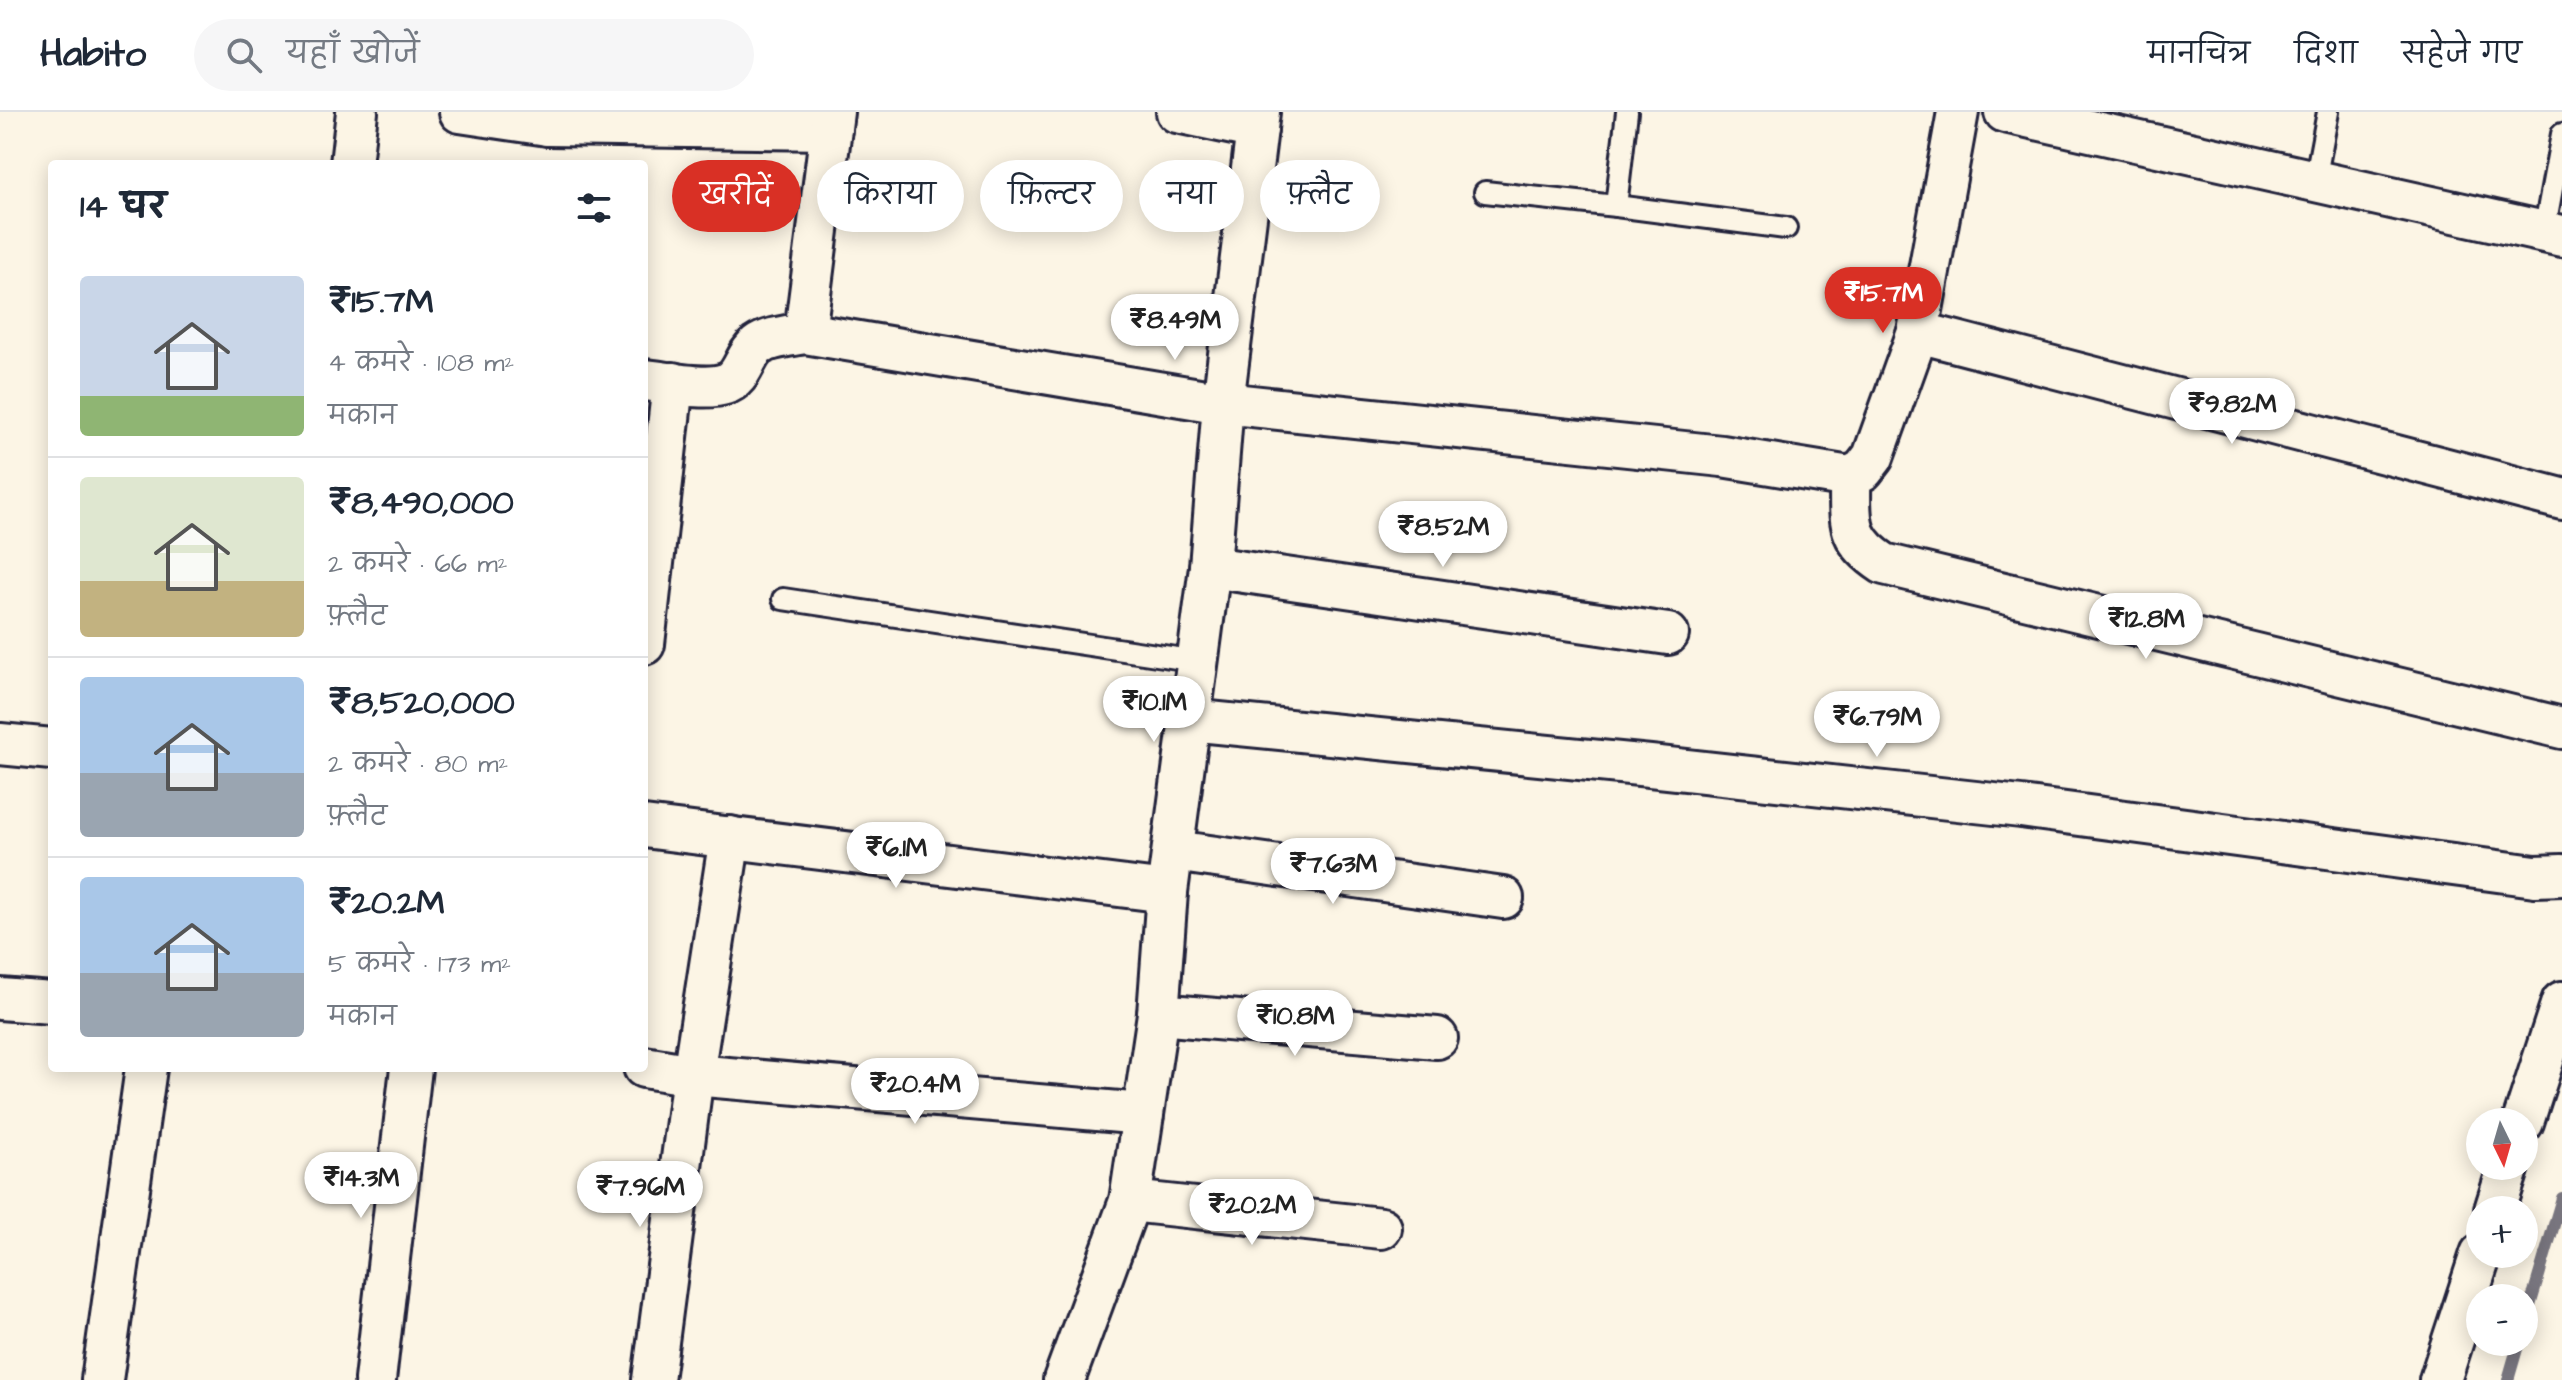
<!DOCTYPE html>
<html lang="hi">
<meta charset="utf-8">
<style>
:root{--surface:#fff;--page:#f6f6f7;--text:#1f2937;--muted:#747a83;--line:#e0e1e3;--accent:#d93025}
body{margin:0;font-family:"Architects Daughter","Playpen Sans Deva",sans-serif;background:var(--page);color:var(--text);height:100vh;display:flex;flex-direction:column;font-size:30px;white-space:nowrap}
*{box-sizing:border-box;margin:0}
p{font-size:26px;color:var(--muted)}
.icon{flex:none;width:44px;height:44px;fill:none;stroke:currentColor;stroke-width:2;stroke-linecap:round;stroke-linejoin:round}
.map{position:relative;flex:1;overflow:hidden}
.sheet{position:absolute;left:48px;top:48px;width:600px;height:912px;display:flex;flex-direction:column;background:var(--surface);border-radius:8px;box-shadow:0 4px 20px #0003}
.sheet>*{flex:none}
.hud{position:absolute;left:672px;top:48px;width:760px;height:72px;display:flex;gap:16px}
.needle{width:52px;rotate:175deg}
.controls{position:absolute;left:2466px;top:996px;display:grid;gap:16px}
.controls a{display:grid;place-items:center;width:72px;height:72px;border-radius:50%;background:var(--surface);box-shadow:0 4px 20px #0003;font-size:40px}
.price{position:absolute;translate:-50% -68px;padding:0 18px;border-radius:28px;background:#fff;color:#222;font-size:26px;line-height:52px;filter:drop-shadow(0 2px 4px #0008)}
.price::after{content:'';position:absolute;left:50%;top:48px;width:24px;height:18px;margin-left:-12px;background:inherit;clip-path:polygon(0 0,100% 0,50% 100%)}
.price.current{background:var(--accent);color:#fff}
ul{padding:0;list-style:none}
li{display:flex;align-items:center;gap:24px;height:200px;padding:0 32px}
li+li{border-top:2px solid var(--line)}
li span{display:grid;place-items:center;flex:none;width:224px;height:160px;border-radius:8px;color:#555}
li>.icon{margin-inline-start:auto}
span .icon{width:96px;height:96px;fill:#fffc;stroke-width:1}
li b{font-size:34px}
h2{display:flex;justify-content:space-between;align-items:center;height:96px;padding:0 32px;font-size:34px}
.chip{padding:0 28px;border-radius:36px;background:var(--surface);box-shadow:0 4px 20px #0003;font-size:28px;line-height:72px}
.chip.current{background:var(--accent);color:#fff}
header{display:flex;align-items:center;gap:48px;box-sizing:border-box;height:112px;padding:0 40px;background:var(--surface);border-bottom:2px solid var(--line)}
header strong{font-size:38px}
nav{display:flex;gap:44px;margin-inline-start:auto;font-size:28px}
.search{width:560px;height:72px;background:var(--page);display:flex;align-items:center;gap:20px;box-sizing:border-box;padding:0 28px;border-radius:44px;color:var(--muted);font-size:30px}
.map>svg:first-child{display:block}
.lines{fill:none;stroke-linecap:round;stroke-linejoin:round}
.stream{stroke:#78757e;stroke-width:12}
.lane-casing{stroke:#22223b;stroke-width:26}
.street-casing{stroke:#22223b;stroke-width:46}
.lane{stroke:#fcf5e5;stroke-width:20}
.street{stroke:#fcf5e5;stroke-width:40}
</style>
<header>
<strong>Habito</strong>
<div class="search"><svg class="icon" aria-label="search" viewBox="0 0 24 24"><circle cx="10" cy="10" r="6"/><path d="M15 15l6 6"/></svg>यहाँ खोजें</div>
<nav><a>मानचित्र</a><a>दिशा</a><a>सहेजे गए</a></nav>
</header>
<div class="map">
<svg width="2562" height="1268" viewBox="0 0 2562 1268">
<rect width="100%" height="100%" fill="#fcf5e5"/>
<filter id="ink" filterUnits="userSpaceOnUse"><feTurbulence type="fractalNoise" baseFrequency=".0125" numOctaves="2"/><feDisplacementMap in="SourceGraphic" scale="16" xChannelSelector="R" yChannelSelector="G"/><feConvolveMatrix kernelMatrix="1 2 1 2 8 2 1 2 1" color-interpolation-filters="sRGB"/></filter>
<g filter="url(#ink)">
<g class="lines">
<g class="stream">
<polyline points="2524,1214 2562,1086"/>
<polyline points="2508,1268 2519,1230"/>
</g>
<defs>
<g id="lane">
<polyline points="2315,69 2328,0"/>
<polyline points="1485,80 1616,94 1627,0"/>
<polyline points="1616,94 1786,116"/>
<polyline points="2544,120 2562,22"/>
<polyline points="783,487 1197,549"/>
</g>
<g id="street">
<polyline points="460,0 548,13"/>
<polyline points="543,0 548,13 831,17"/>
<polyline points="1177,0 1257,17"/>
<polyline points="2005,0 2562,124"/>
<polyline points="351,52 357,0"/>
<polyline points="1918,220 2562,387"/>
<polyline points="805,221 833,0"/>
<path d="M644 268C667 270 704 279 725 272 743 267 744 244 757 234 769 225 790 224 805 221L1223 291 1722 344 1850 365 1863 358 1873 345 1918 220 1958 0"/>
<path d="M1850 365C1851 408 1844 426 1884 452L2562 616"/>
<polyline points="1210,455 1668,522"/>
<polyline points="644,532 673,271"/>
<polyline points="1189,608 1650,654 2021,695 2535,764 2562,763"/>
<polyline points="0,632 52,637"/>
<polyline points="644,715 1167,780"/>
<polyline points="730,725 693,963 1143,1002"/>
<polyline points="1174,739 1503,786"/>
<polyline points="0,887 52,891"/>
<polyline points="1158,902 1437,926"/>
<polyline points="644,955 693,963 653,1268"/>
<polyline points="2523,1010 2562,890"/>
<polyline points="1130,1089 1381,1116"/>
<polyline points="2495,1098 2509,1054"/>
<polyline points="102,1268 146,956"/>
<polyline points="375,1268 411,956"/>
<polyline points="1064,1268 1130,1089 1158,902 1167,780 1210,455 1223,291 1259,0"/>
<polyline points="2440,1268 2481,1142"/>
</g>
</defs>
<use href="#lane" class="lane-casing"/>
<use href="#street" class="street-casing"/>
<use href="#lane" class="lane"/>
<use href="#street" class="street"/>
</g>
</g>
</svg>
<div class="controls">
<a><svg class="needle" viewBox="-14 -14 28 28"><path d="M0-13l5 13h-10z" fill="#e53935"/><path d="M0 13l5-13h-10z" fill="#747a83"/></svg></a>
<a>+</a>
<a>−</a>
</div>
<b class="price current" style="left:1883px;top:223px">₹15.7M</b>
<b class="price" style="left:1175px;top:250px">₹8.49M</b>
<b class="price" style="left:2232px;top:334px">₹9.82M</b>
<b class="price" style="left:1443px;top:457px">₹8.52M</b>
<b class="price" style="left:2146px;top:549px">₹12.8M</b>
<b class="price" style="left:1154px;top:632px">₹10.1M</b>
<b class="price" style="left:1877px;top:647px">₹6.79M</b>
<b class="price" style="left:896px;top:778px">₹6.1M</b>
<b class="price" style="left:1333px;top:794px">₹7.63M</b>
<b class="price" style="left:1295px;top:946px">₹10.8M</b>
<b class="price" style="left:915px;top:1014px">₹20.4M</b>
<b class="price" style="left:361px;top:1108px">₹14.3M</b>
<b class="price" style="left:640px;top:1117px">₹7.96M</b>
<b class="price" style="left:1252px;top:1135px">₹20.2M</b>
<div class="hud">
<a class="chip current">खरीदें</a>
<a class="chip">किराया</a>
<a class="chip">फ़िल्टर</a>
<a class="chip">नया</a>
<a class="chip">फ़्लैट</a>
</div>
<section class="sheet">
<h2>14 घर<svg class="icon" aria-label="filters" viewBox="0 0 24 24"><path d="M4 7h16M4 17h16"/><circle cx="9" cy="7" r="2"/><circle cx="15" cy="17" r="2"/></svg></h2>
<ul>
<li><span style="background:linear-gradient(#c9d6e8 75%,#8fb573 0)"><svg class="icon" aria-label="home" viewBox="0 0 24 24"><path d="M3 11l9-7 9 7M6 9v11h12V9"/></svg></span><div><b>₹15.7M</b><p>4 कमरे · 108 m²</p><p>मकान</p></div></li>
<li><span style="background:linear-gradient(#dfe7d0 65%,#c2b280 0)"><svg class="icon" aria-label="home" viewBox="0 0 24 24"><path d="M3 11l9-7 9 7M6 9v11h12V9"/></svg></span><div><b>₹8,490,000</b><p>2 कमरे · 66 m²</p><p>फ़्लैट</p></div></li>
<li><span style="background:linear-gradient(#a9c7e8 60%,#9aa5b1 0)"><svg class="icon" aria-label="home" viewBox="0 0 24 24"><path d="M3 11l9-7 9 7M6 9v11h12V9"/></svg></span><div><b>₹8,520,000</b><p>2 कमरे · 80 m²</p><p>फ़्लैट</p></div></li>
<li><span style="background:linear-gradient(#a9c7e8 60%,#9aa5b1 0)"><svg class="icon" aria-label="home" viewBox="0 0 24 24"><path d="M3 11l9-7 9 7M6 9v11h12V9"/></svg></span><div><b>₹20.2M</b><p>5 कमरे · 173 m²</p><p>मकान</p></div></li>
</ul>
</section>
</div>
